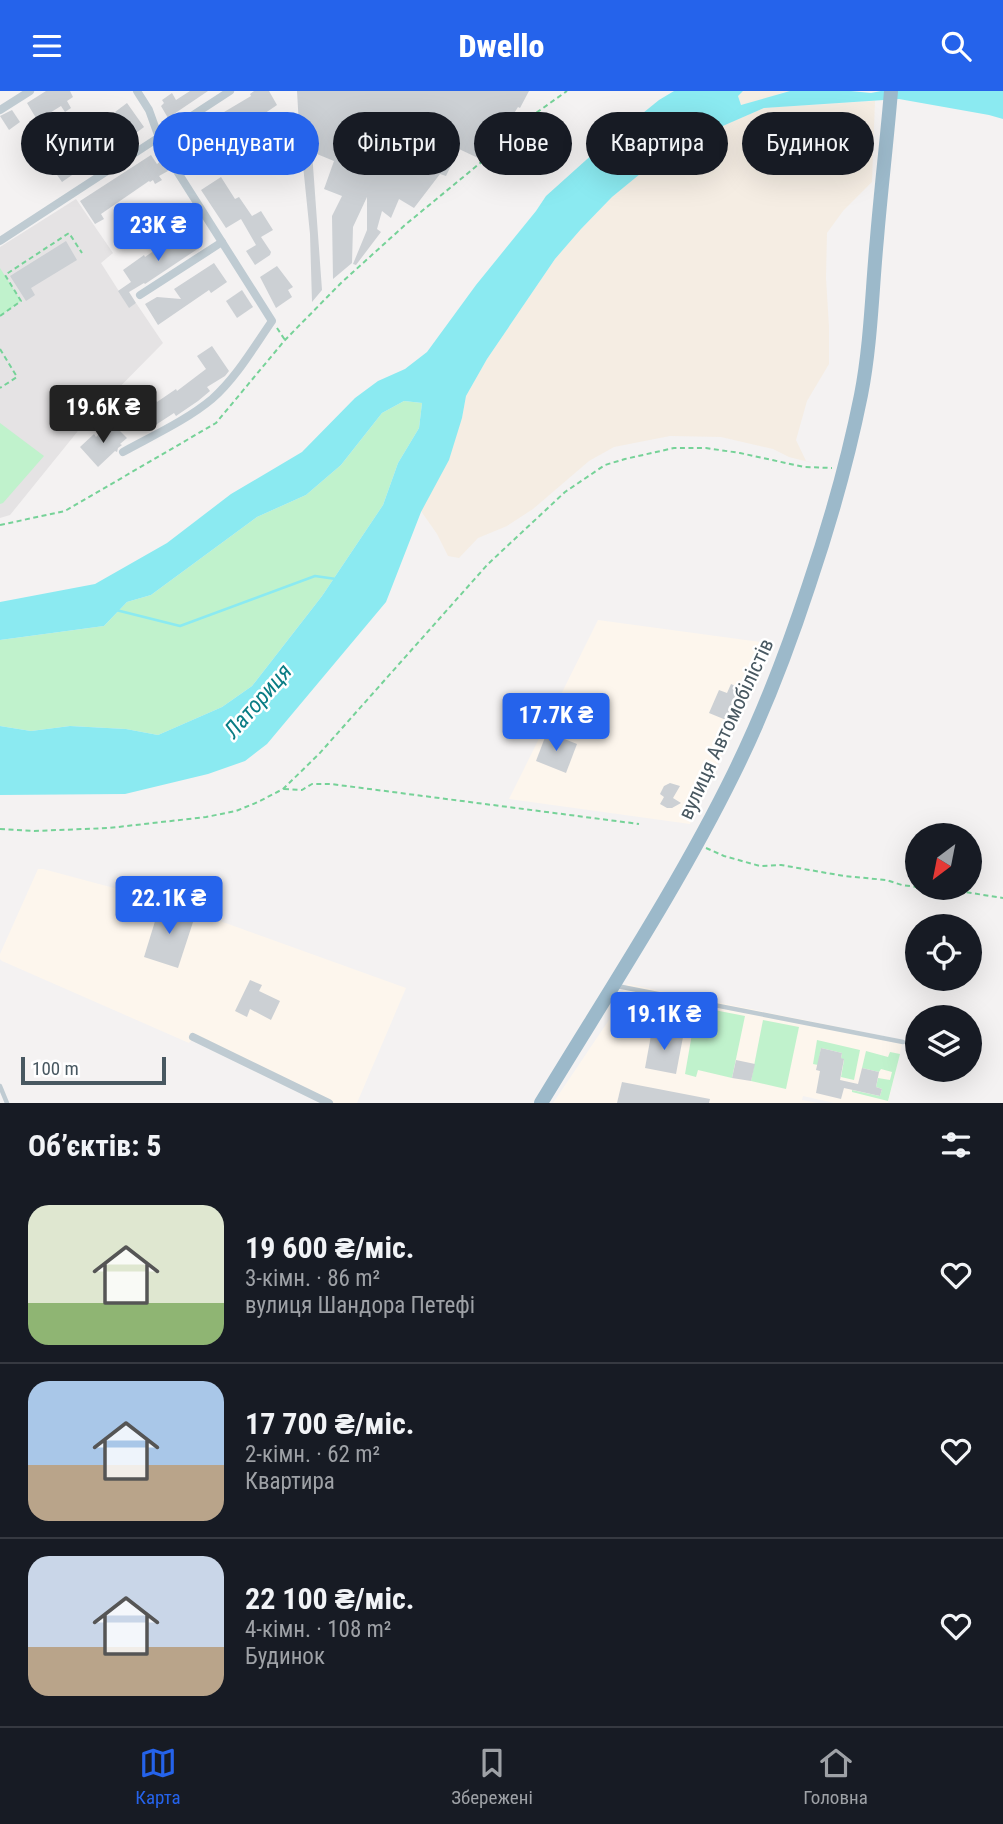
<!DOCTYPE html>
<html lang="uk">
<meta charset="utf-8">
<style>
:root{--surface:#171b24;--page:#20242c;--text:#f1f3f6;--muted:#9ea1a6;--line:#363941;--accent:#2563eb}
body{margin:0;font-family:"Roboto Condensed",sans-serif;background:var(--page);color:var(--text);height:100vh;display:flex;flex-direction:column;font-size:26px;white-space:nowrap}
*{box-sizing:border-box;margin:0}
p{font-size:23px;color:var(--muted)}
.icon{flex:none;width:38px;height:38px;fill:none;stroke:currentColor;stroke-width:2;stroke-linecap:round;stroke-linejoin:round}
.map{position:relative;height:1012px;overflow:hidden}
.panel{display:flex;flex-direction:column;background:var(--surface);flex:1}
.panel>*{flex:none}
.banner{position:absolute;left:21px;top:21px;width:962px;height:63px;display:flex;gap:14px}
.needle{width:46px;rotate:212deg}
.fabs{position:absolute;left:905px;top:732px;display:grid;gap:14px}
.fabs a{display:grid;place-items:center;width:77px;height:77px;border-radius:50%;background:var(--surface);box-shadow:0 7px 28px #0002;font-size:35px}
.scale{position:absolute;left:21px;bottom:18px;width:145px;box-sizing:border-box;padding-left:7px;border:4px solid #485861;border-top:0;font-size:19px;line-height:24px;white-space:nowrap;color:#485861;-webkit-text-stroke:5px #fff;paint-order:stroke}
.price{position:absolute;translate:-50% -60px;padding:0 16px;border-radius:7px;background:var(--accent);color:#fff;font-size:23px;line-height:46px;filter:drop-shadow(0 2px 4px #0008)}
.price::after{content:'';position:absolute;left:50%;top:42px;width:21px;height:16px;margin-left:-10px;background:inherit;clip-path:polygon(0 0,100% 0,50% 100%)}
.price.active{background:#222;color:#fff}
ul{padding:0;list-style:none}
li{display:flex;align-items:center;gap:21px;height:175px;padding:0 28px}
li+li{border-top:2px solid var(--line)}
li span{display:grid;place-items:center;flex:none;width:196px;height:140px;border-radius:21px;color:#555}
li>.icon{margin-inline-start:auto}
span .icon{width:84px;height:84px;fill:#fffc;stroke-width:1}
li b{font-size:30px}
h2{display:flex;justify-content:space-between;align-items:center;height:84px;padding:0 28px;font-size:30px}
.pill{padding:0 24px;border-radius:32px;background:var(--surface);box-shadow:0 7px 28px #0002;font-size:24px;line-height:63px}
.pill.active{background:var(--accent);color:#fff}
header{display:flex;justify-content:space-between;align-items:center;height:91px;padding:0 28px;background:var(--accent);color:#fff;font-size:32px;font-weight:800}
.menu{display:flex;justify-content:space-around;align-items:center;height:98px;border-top:2px solid var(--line);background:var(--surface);font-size:19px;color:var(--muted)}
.menu a{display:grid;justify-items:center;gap:4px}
.menu .active{color:var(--accent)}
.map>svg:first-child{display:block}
.commercial{fill:#fdf6ed}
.education{fill:#e5e3e4}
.green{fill:#c0f2cc}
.sand{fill:#f5ede3}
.water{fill:#8beaf1}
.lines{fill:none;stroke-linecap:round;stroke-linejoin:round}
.stream{stroke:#8beaf1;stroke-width:2.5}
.building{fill:#ccd0d4}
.path{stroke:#76d298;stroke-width:2;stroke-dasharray:5 3.5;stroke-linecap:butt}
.service{stroke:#bfcbd2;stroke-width:4.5}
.minor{stroke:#bfcbd2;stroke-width:8}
.trunk{stroke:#9cb9ca;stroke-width:14}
.labels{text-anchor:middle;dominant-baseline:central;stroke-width:5;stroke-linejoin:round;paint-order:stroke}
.street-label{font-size:21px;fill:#485861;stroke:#fff}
.water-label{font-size:23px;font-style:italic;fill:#097c84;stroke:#fff}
</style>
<header><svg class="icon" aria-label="menu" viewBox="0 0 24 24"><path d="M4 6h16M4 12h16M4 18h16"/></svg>Dwello<svg class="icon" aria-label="search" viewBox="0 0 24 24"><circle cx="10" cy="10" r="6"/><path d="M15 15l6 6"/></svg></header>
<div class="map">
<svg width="1003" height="1012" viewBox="0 0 1003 1012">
<rect width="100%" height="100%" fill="#f4f2f2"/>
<g class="commercial">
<polygon points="598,529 768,552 747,609 690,733 509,708"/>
<polygon points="38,778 43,778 170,812 406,897 357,1012 329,1012 193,947 189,952 2,870 0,868 0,863"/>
<polygon points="627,893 903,949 888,1012 834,1012 803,1005 802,1009 818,1012 553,1012 613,923 610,921"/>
</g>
<polygon class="education" points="76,108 113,162 101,172 129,216 136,212 163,252 86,330 10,424 0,427 0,156"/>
<g class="green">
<polygon points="0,177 21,210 0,225"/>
<polygon points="404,310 422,312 419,337 398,372 383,414 322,505 252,595 222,616 158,644 126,638 70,635 31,640 0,635 0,549 104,535 127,511 151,504 257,426 306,404 341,374 382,322"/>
<polygon points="0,332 44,365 3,412 0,413"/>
<polygon points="621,912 707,929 709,918 745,925 732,987 698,979 696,986 685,983 693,937 614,922"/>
<polygon points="763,929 799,936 786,998 751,990"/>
<polygon points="817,949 860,959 854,989 841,986 844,969 841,967 842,962 821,957 818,974 813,973"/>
<polygon points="866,960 888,966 890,961 900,963 888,1010 852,1001 852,999 880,1005 882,998 876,996 878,987 890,989 892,981 881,978 879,981 862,977"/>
</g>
<g class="sand">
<polygon points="743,0 804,0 784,1 768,7 741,14 738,5"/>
<polygon points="875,10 872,91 843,120 827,142 826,187 829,236 829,273 807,310 796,349 806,370 828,376 789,366 773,358 721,346 670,345 614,356 589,370 533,418 507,435 478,447 459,467 448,465 437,443 421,420 462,327 466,305 487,268 555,168 581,138 612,106 651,74 693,48 764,17"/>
</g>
<polygon class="water" points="674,0 743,0 738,5 741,14 790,0 851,0 871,2 881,0 1003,0 1003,28 989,24 899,8 764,17 693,48 651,74 612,106 581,138 555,168 487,268 466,305 462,327 449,369 421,421 386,511 267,653 245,670 208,683 125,703 0,704 0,635 31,640 70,635 126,638 158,644 222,616 252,595 322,505 383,414 398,372 419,337 422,312 404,310 382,322 341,374 306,404 257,426 151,504 127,511 104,535 0,549 0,511 95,493 167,452 231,403 302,361 355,307 378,290 405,278 427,261 476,194 536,120 546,105 595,61 659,9"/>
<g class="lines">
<polyline class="stream" points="116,519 180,535 315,485 336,488"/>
</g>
<g class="building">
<polygon points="46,0 70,0 73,6 67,10 71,17 65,21 61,15 48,23 55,35 45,42 27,12"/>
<polygon points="190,0 208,0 168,27 161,15 164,12 162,9 172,2 176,9"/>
<polygon points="254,0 269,0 277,14 242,38 239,33 198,57 202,62 185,73 172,52 251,5 250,3"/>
<polygon points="297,0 529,0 520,17 518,16 500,45 501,46 493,54 488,50 478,67 459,58 446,85 440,83 414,117 399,108 391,127 382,120 377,138 381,141 356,174 353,173 367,139 367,106 353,136 352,172 333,188 332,125 342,105 324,98 334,70 312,61 322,199 312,211 310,143 299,35"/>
<polygon points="127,12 144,36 128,48 121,37 124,34 115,21"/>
<polygon points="12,19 20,31 9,39 0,25"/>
<polygon points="75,55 88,73 62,91 55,81 73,69 67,61"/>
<polygon points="151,64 157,73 161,70 168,80 159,85 162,89 155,93 153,89 150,91 149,90 101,123 104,128 95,133 80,110"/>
<polygon points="221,86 235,108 239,106 252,125 261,120 273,139 261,146 271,161 270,164 255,174 246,160 256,154 241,128 226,137 201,99"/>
<polygon points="191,138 202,155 145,193 144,192 129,201 136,212 129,217 118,200 131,191 123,179 144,164 145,166 165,152 166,154"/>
<polygon points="66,150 77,169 31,197 35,204 26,210 10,185"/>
<polygon points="214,172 227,191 211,202 209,199 158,234 145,213 157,206 181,208 174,198"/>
<polygon points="277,175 293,196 288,199 292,206 276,217 260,186"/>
<polygon points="242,199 253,216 237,227 226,210"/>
<polygon points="212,255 229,280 225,285 207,296 210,300 198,310 176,325 174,322 154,335 142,318 155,308 157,311 176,298 177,300 206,278 197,265"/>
<polygon points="114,334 127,347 120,353 122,354 118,357 117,361 115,360 98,376 80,356 94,343 96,346 105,337 108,341"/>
<polygon points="731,593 740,597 726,629 709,622 719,599 727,602"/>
<polygon points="547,641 577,653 566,682 536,670"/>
<polygon points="670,692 680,695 673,707 681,712 672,717 667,717 660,713 664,706 660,703 664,695"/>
<polygon points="160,814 195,825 178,877 144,866"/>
<polygon points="250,889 262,894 259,900 280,910 271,929 250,918 247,926 235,920"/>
<polygon points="652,939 683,946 676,983 645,977"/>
<polygon points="821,957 842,962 841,967 844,968 840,989 858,993 862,977 879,981 876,996 882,998 880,1005 844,997 841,1008 816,1002 820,980 816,979"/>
<polygon points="736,969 755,973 751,990 732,987"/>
<polygon points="622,991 710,1008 709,1012 617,1012"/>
</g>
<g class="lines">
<g class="path">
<polyline points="0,225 21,210 5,184 69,142 82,162"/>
<polyline points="277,237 285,249"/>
<polyline points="0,258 17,286 0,297"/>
<polyline points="0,434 65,420 216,332 285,249 341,192 405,134 496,59 536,22 567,0"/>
<polyline points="284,698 302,699 312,693 331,693 639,733"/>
<polyline points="0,738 34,740 109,737 206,726 236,720 258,711 283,698 319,663 488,473 565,401 605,374 625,368 674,357 706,357 740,362 804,376 832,377"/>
<polyline points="706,757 724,765 760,775 781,774 844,785 886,789 902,794 917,796"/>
<polyline points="933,796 1003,807"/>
</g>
<g class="service">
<polyline points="617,895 903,951"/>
<polyline points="0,995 7,1012"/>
</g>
<g class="minor">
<polyline points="0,19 30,0"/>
<polyline points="0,150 230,0"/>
<polyline points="140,204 222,151"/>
<path d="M123 361C152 345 187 329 212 308 236 287 254 256 272 230L163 58 149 19 137 0"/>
<polyline points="193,946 329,1012"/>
</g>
<path class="trunk" d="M541 1012C607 903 678 796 734 682 764 621 788 558 809 494 830 432 848 369 861 304 871 253 872 199 877 147 881 98 887 49 891 0"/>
</g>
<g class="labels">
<g class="street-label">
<text transform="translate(726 638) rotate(-65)">вулиця Автомобілістів</text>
</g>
<g class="water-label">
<text transform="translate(258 610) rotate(-49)">Латориця</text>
</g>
</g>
</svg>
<div class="fabs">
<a><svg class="needle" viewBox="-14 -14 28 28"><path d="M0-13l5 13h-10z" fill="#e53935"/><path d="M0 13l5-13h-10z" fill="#9ea1a6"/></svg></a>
<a><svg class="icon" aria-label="locate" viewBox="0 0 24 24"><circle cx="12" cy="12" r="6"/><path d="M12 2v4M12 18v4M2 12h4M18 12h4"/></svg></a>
<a><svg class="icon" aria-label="layers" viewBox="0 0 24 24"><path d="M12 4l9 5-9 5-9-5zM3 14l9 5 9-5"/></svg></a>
</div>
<div class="scale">100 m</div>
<b class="price" style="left:158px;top:172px">23K ₴</b>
<b class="price active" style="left:103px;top:354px">19.6K ₴</b>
<b class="price" style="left:556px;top:662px">17.7K ₴</b>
<b class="price" style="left:169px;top:845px">22.1K ₴</b>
<b class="price" style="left:664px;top:961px">19.1K ₴</b>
<div class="banner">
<a class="pill">Купити</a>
<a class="pill active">Орендувати</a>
<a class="pill">Фільтри</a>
<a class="pill">Нове</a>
<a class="pill">Квартира</a>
<a class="pill">Будинок</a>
</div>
</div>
<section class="panel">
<h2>Об’єктів: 5<svg class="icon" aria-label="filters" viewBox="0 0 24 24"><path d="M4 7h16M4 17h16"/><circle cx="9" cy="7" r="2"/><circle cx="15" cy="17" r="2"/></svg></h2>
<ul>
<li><span style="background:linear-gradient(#dfe7d0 70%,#8fb573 0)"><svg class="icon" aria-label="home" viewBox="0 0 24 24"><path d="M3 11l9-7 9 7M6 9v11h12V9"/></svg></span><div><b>19 600 ₴/міс.</b><p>3-кімн. · 86 m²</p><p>вулиця Шандора Петефі</p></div><svg class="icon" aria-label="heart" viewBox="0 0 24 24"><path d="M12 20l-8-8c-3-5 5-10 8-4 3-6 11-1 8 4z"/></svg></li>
<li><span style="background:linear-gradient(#a9c7e8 60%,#b9a48a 0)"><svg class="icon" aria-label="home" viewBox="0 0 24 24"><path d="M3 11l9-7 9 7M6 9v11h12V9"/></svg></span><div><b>17 700 ₴/міс.</b><p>2-кімн. · 62 m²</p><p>Квартира</p></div><svg class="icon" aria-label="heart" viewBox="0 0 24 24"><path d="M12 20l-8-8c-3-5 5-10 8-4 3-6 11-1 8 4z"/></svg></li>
<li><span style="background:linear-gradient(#c9d6e8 65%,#b9a48a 0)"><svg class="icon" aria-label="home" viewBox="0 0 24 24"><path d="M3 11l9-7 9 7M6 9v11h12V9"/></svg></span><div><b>22 100 ₴/міс.</b><p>4-кімн. · 108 m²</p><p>Будинок</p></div><svg class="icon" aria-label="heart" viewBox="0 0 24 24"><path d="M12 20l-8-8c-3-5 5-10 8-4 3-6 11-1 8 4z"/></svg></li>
</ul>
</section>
<nav class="menu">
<a class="active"><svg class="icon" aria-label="map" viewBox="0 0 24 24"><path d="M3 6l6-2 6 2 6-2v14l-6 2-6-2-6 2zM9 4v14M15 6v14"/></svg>Карта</a>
<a><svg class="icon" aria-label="saved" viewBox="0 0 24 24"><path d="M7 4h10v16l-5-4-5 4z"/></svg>Збережені</a>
<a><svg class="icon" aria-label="home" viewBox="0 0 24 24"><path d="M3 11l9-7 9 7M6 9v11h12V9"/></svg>Головна</a>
</nav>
